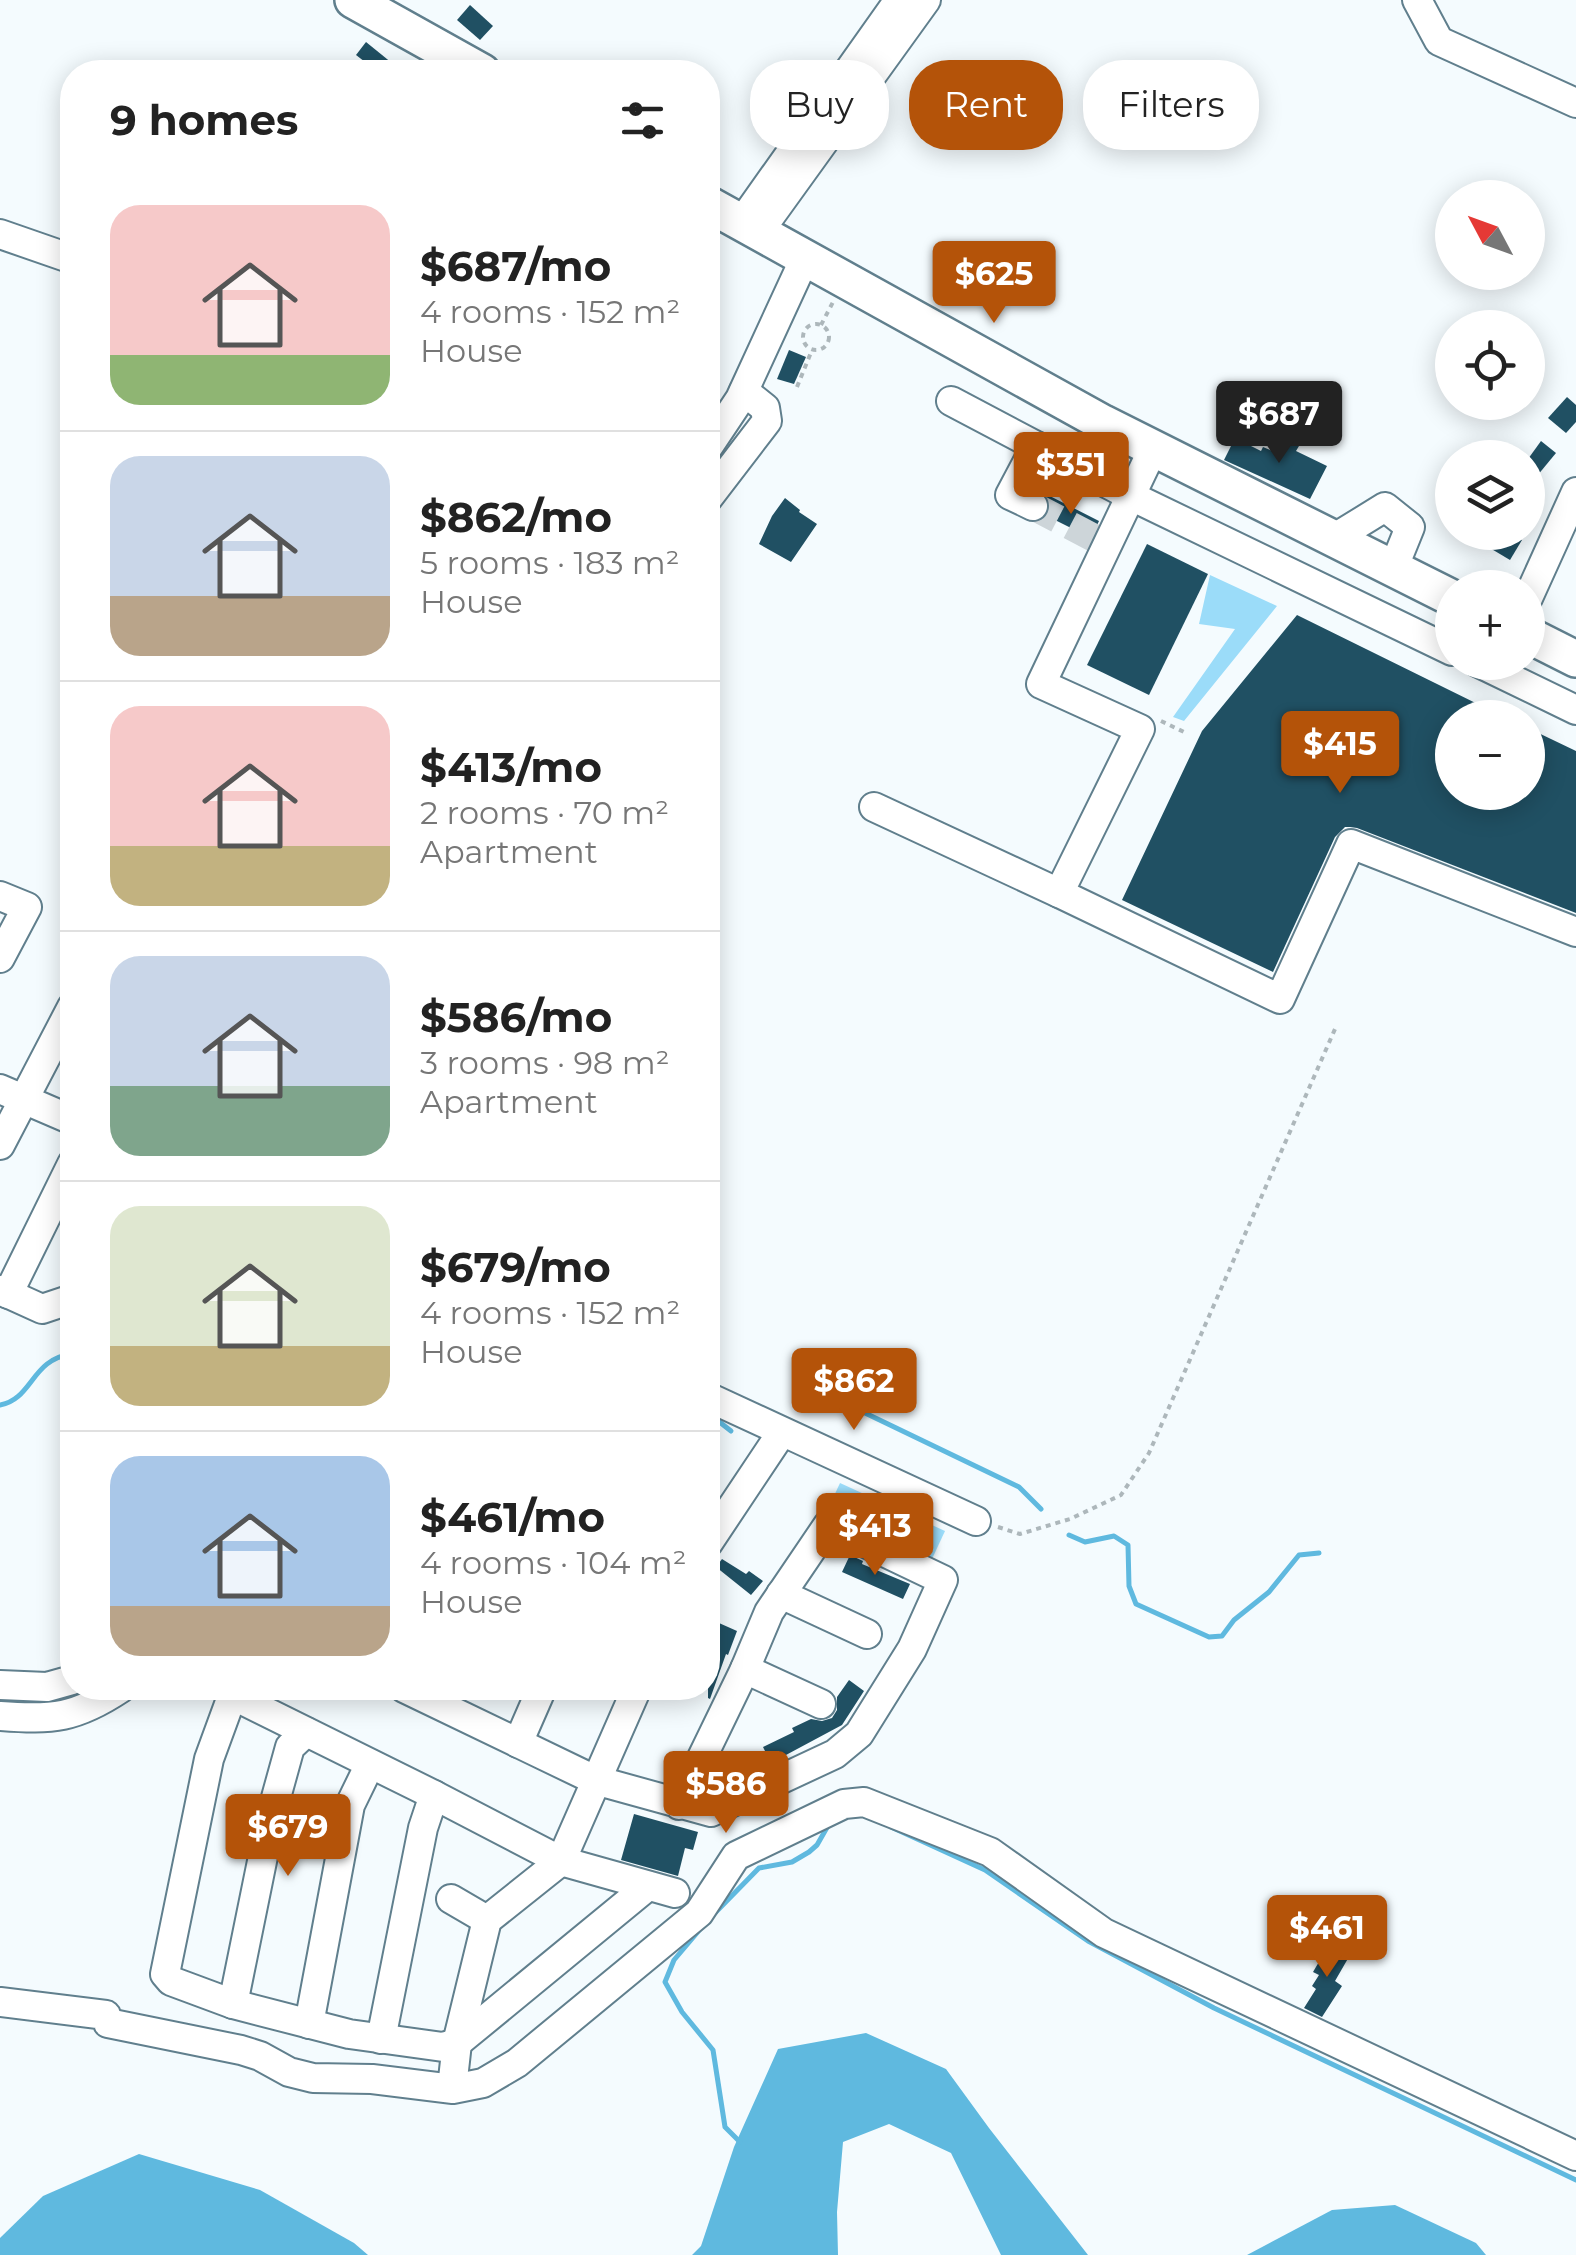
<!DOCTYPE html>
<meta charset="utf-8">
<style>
:root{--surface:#fff;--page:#f2f2f2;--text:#222;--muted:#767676;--line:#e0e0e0;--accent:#b45309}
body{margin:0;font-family:Montserrat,sans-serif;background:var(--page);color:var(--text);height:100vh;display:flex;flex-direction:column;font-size:38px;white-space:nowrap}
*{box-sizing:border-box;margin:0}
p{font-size:32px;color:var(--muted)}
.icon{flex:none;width:55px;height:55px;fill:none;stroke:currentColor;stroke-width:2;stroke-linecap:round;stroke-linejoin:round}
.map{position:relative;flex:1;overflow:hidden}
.panel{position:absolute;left:60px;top:60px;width:660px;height:1640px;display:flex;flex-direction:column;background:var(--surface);border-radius:40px;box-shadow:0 5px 25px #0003}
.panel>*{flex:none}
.guide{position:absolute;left:750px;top:60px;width:675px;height:90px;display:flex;gap:20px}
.needle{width:65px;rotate:311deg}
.buttons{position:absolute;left:1435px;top:180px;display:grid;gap:20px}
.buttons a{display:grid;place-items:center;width:110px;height:110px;border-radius:50%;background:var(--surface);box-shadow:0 5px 25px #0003;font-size:50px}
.price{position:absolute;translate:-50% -85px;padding:0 22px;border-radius:10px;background:var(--accent);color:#fff;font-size:32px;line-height:65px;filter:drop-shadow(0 2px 5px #0008)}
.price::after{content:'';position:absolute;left:50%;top:60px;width:30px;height:22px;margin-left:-15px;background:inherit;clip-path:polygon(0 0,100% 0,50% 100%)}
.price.active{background:#222;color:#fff}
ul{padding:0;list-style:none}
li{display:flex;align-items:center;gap:30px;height:250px;padding:0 50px}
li+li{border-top:2px solid var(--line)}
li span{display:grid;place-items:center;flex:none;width:280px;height:200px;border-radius:30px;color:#555}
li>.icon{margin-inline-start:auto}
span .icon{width:120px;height:120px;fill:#fffc;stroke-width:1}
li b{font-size:42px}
h2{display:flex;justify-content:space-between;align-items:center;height:120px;padding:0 50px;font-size:42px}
.tag{padding:0 35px;border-radius:40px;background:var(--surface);box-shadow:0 5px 25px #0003;font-size:35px;line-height:90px}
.tag.active{background:var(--accent);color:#fff}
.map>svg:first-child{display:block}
.green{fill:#9bdcf9}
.water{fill:#5fb9df}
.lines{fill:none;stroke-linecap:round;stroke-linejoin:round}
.stream{stroke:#5fb9df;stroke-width:5}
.building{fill:#205063}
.minor-tunnel{stroke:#cdd5d9;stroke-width:28;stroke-dasharray:28 14;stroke-linecap:butt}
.minor-casing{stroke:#607f8d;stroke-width:32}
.major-casing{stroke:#607f8d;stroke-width:40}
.path{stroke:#adb7bb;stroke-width:4;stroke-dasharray:5 5;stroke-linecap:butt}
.minor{stroke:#fff;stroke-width:28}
.major{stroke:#fff;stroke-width:35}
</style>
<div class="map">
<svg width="1576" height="2255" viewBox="0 0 1576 2255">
<rect width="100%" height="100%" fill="#f4fbfe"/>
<g class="green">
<polygon points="1210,575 1277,606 1184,721 1173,717 1235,629 1199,624"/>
<polygon points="840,1483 945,1531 932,1559 827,1511"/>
</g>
<g class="water">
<polygon points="866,2033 946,2069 989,2128 1088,2255 1001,2255 951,2153 889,2124 843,2142 837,2212 838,2255 692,2255 701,2246 734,2147 778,2049"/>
<polygon points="139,2154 260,2190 354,2243 368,2255 0,2255 0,2238 43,2196"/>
<polygon points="1395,2205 1476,2243 1486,2255 1247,2255 1332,2210"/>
</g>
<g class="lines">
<g class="stream">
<path d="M0 1405C33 1399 31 1359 72 1354"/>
<polyline points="804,1408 838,1400 1019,1487 1041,1509"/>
<polyline points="708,1413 731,1431"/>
<polyline points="1069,1535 1085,1542 1114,1536 1128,1545 1129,1586 1136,1604 1209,1637 1222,1636 1234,1620 1269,1592 1299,1555 1319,1553"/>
<polyline points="891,1827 985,1870 1088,1941 1214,2008 1576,2180"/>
<polyline points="713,1915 759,1868 792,1862 809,1852 817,1845 829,1824"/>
<polyline points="702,1927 674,1960 665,1982 682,2012 713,2050 725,2127 740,2142"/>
</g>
</g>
<g class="building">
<polygon points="470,5 493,26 480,40 457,20"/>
<polygon points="366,42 403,72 378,72 356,55"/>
<polygon points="789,350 806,357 794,384 777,379"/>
<polygon points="1567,397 1576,405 1576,422 1566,433 1548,418"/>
<polygon points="1235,438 1261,451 1263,447 1277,453 1284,439 1299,446 1296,451 1327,466 1310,499 1224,460"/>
<polygon points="1541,441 1556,453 1537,476 1528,469 1528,459"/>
<polygon points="1042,492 1099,521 1091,538 1047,516 1050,504"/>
<polygon points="785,498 800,510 799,512 817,524 791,562 759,544 772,516"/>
<polygon points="1463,532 1510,532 1522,540 1510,560"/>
<polygon points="1147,544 1208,574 1149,695 1087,665"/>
<polygon points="1297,615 1506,718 1452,718 1452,792 1528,792 1528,728 1576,751 1576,913 1357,828 1350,827 1345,827 1335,837 1273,972 1122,900 1202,731"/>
<polygon points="850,1555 863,1561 862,1564 910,1584 903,1599 842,1572"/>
<polygon points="722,1559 746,1574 749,1571 763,1581 751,1595 716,1567"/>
<polygon points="719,1623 737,1631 728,1655 726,1654 710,1699 708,1698 708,1650"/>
<polygon points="849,1680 864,1691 842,1725 771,1763 763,1747 794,1732 792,1728 811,1719 822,1721 832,1718 837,1710 837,1697"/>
<polygon points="634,1814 698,1832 693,1850 685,1848 678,1876 621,1860"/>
<polygon points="1330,1943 1350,1955 1335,1981 1342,1986 1322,2017 1304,2008 1316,1989 1312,1986 1319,1975 1313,1972"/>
</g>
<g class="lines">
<polyline class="minor-tunnel" points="1033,506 1094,538"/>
<defs>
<g id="minor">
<polyline points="1417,0 1439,41 1576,103"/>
<polyline points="741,223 899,0"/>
<polyline points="758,233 926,0"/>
<polyline points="0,234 72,259"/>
<polyline points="951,401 1131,496 1452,651"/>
<polyline points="708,447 740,399 805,258"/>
<polyline points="1153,449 1041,684 1140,729 1059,893 1280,999 1351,844 1576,932"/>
<polyline points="708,498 767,421 765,408 744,391"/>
<polyline points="1033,506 1010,495 1036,446"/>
<polyline points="1333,539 1385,507 1410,527 1393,569"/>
<polyline points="1528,598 1576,492"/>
<polyline points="1477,662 1576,710"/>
<polyline points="874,807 1059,893"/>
<polyline points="0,896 27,907 0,958"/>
<polyline points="0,1089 72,1120"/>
<polyline points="0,1145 72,1007"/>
<polyline points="0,1290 42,1309 72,1299"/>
<polyline points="8,1294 72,1164"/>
<polyline points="708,1397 976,1521"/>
<polyline points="708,1543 782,1432"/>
<polyline points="781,1594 867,1634"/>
<polyline points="745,1669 821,1704"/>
<polyline points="0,1685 47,1687 72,1680"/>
<polyline points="235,1688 209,1759 165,1974 171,1981 233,2004 349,2034 443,2047 457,2043 648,1886"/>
<polyline points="404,1688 595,1780 711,1812 835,1754 859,1734 912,1649 943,1580 828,1525 769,1612 745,1669 679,1805"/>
<polyline points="232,1695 434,1795 561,1861 675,1893"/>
<path d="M0 1716C53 1720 76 1718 121 1688"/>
<polyline points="518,1743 542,1688"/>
<polyline points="451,1899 487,1920"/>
<polyline points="0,2002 106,2015 108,2023 241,2050 260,2056 289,2072 313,2078 372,2079 453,2089 483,2083 517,2063 699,1913 736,1856 844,1804 864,1802 990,1852 1104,1933 1576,2156"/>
<polyline points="233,2004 272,1812 290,1747 306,1732"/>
<polyline points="309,2024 350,1805 370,1764"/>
<polyline points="381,2039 423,1828 434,1795"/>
<polyline points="453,2079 457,2043 487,1920 561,1861 637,1688"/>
</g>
<g id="major">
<polyline points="353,0 482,72"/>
<polyline points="708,204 1103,423 1452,598"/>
<polyline points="1528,635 1576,659"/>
</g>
</defs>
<use href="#minor" class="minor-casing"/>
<use href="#major" class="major-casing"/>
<g class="path">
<circle cx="816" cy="337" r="13"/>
<polyline points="821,325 833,302"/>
<polyline points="797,387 812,350"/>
<polyline points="1161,721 1184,732"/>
<polyline points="998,1527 1020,1534 1070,1519 1121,1495 1149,1453 1335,1029"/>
</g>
<use href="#minor" class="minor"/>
<use href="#major" class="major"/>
</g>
</svg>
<div class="buttons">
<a><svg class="needle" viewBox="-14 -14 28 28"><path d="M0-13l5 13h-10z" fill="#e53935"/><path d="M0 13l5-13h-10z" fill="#767676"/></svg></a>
<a><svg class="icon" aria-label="locate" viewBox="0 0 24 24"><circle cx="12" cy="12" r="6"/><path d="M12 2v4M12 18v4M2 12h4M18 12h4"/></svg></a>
<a><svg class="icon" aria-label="layers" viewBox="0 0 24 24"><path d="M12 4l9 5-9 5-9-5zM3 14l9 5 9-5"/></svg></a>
<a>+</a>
<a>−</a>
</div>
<b class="price" style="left:994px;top:326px">$625</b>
<b class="price active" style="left:1279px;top:466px">$687</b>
<b class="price" style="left:1071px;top:517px">$351</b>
<b class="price" style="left:1340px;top:796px">$415</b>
<b class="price" style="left:854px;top:1433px">$862</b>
<b class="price" style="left:875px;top:1578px">$413</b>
<b class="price" style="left:726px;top:1836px">$586</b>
<b class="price" style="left:288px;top:1879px">$679</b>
<b class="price" style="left:1327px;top:1980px">$461</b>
<div class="guide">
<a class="tag">Buy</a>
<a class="tag active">Rent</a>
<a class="tag">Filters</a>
</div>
<section class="panel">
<h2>9 homes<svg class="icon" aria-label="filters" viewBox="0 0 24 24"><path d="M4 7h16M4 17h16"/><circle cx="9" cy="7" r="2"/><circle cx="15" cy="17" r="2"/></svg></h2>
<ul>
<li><span style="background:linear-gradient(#f6c9c9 75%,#8fb573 0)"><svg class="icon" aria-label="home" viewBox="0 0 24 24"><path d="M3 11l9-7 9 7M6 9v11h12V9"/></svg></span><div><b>$687/mo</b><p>4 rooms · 152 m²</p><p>House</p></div></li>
<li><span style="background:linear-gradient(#c9d6e8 70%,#b9a48a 0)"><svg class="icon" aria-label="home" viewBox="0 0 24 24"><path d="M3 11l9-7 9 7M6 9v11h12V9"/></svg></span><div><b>$862/mo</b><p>5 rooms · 183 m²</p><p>House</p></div></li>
<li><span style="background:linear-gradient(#f6c9c9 70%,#c2b280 0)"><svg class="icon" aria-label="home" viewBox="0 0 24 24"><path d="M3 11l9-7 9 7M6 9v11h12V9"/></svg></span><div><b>$413/mo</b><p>2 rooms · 70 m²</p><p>Apartment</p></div></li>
<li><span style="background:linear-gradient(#c9d6e8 65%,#7fa58c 0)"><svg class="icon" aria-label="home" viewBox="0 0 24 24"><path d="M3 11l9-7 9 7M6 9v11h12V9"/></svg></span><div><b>$586/mo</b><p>3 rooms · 98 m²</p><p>Apartment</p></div></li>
<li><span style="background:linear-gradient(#dfe7d0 70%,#c2b280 0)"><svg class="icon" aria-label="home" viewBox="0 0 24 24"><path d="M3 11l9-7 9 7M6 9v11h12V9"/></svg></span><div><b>$679/mo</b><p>4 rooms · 152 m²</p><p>House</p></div></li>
<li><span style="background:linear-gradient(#a9c7e8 75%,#b9a48a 0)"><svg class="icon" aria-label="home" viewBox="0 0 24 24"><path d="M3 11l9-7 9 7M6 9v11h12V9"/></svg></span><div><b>$461/mo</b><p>4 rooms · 104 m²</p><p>House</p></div></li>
</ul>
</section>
</div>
